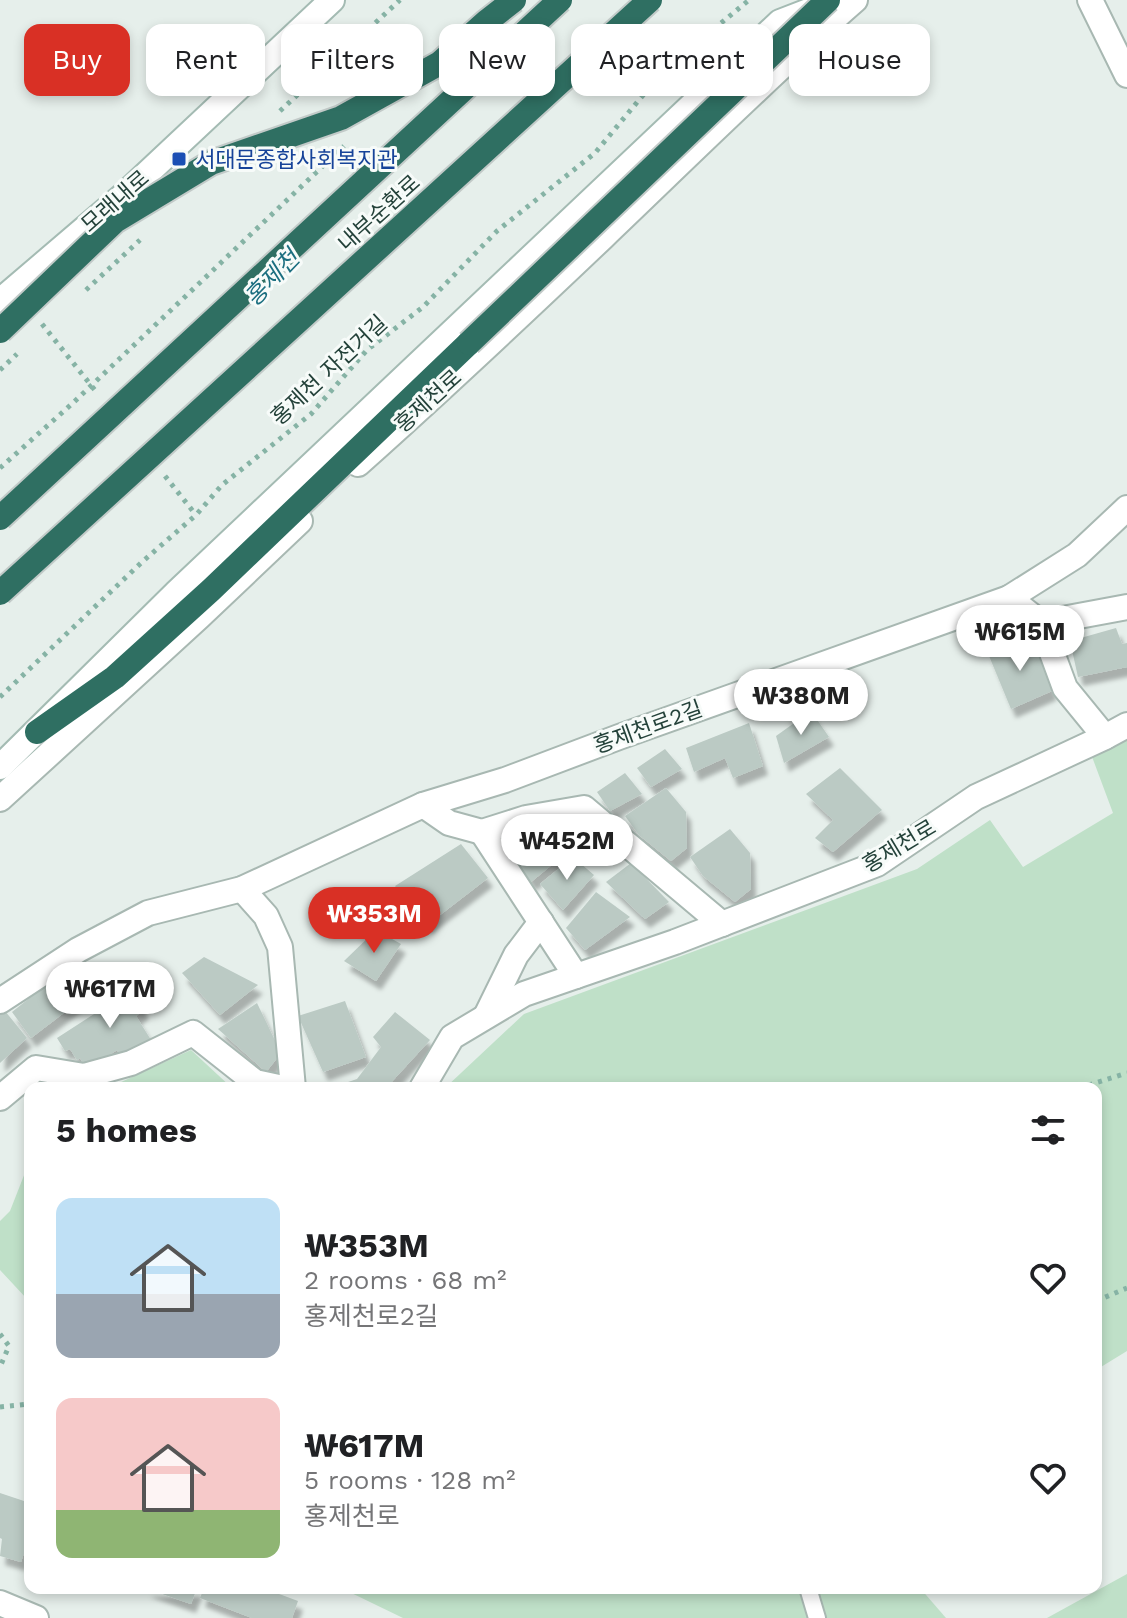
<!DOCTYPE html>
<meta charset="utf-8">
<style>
:root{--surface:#fff;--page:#f6f6f6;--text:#202124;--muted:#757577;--accent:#d93025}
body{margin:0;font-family:"Work Sans","Noto Sans KR",sans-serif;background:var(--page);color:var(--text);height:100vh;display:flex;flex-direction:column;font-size:30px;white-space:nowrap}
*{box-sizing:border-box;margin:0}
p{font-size:26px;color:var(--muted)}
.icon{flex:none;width:44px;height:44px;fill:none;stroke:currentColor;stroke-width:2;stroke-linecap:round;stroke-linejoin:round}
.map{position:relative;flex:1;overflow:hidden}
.sheet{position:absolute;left:24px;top:1082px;width:1078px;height:512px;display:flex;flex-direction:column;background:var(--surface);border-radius:16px;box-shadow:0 4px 12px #0003}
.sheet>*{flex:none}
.top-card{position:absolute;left:24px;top:24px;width:1080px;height:72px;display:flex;gap:16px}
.price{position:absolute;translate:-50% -68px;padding:0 18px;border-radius:28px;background:#fff;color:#222;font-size:26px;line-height:52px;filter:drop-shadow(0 2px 4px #0008)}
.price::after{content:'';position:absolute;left:50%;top:48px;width:24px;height:18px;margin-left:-12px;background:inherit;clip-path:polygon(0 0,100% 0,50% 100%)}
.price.selected{background:var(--accent);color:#fff}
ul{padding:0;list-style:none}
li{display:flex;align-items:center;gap:24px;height:200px;padding:0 32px}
li span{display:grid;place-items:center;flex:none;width:224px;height:160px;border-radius:16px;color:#555}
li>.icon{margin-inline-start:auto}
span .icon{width:96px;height:96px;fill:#fffc;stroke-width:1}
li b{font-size:34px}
h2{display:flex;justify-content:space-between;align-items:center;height:96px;padding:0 32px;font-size:34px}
.pill{padding:0 28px;border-radius:16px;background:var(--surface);box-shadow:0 4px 12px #0003;font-size:28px;line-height:72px}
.pill.selected{background:var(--accent);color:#fff}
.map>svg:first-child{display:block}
.green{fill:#bfe0c8}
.pier{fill:#e6efeb}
.building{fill:#bbcac4;filter:url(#shadow)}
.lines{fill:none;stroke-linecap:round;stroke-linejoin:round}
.lane-casing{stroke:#a8b8b2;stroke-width:20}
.street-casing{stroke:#a8b8b2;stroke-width:28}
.secondary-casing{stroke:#a4bbb3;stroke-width:28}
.highway-casing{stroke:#c2cac8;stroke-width:28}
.path{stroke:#86b3a5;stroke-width:5;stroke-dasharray:4 6;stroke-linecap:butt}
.lane{stroke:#fff;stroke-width:16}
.street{stroke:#fff;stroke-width:24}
.secondary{stroke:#fff;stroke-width:24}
.highway{stroke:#2f6f62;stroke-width:24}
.highway-bridge-casing{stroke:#c2cac8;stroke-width:28;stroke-linecap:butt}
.path-bridge{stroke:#86b3a5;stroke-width:5;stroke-dasharray:4 6;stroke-linecap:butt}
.highway-bridge{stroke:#2f6f62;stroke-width:24}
.transit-dot{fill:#1a4fb4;stroke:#f7fbf9;stroke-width:3}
.labels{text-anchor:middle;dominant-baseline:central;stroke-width:6;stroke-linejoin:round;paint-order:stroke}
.transit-label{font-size:22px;fill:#164399;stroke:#f7fbf9;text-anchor:start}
.street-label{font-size:22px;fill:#24423a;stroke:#f7fbf9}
.water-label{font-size:24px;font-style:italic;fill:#1c6f80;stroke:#f7fbf9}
</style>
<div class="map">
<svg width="1127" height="1618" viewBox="0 0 1127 1618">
<defs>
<filter id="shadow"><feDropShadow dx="5" dy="9" stdDeviation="2" flood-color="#0004"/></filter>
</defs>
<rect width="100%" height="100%" fill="#e6efeb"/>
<g class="green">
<polygon points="1127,738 1127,1351 1096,1370 1096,1088 445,1088 524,1014 917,869 990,820 1023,867 1113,813 1091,754"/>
<polygon points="191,1050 232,1088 108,1088"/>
<polygon points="30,1160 30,1306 27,1299 0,1270 0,1221 10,1211"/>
<polygon points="1127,1574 1127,1618 1047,1618"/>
<polygon points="341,1588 920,1588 946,1618 403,1618"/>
</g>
<polygon class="pier" points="511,0 646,0 152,469 0,619 0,500 103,408 295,216 336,180 491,29"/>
<g class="building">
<polygon points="1116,628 1122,644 1127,643 1127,667 1078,677 1070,641"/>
<polygon points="1035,642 1052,691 1011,709 987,651"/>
<polygon points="811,711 829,737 784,763 776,736"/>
<polygon points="749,723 763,766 733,778 725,758 694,772 686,748"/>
<polygon points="665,749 682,769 651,787 637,768"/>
<polygon points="840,768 882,810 833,852 815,838 833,820 806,794"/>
<polygon points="625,773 642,794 610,811 597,792"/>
<polygon points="666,788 686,812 687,848 671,861 639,835 625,816"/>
<polygon points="536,824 565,854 531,882 506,848"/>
<polygon points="730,829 750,853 751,889 735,902 703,876 690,857"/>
<polygon points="461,844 488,878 427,925 395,886"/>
<polygon points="573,857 594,875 563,910 540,884"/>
<polygon points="631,863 669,902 645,919 606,882"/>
<polygon points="596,892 630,917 585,950 566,928"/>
<polygon points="376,930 401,944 376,981 344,961"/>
<polygon points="204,957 258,985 220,1015 182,973"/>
<polygon points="62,972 82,999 31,1038 12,1012"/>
<polygon points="142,983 151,996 140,1003 144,1010 136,1016 151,1040 122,1058 117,1050 91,1067 87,1060 83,1063 80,1058 77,1060 70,1049 65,1051 57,1038"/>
<polygon points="345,1001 366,1057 323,1072 298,1016"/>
<polygon points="257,1003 281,1053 266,1072 218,1029"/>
<polygon points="5,1011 27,1038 0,1063 0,1015"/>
<polygon points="395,1012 430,1040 386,1088 330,1088 357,1079 381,1047 373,1037"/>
<polygon points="0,1493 30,1503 30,1535 21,1562 0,1556 2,1539 0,1538"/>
<polygon points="145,1588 197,1588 191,1604"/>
<polygon points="204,1588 263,1588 298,1601 292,1618 252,1618 200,1598"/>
</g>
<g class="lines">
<defs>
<polyline id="lane" points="808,1588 817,1618"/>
<g id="street">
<polyline points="1090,0 1127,75"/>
<path d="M358 464C441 390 522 314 603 237 686 158 768 76 855 0"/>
<polyline points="1009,598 1041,623 1127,607"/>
<polyline points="1041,623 1065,688 1105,737"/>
<polyline points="0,799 199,617 300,521"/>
<polyline points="423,805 449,823 482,832 526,818 584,808 722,924"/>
<polyline points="482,832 576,976"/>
<polyline points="242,889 266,916 280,947 293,1088"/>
<polyline points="0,1001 78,950 148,913 242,889 423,805 505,780 619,737 1009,598 1077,555 1127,508"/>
<polyline points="486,1016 516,955 541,922"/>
<polyline points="422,1088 452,1037 524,994 675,942 877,864 976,797 1105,737 1127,725"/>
<polyline points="0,1098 36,1068 84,1076 131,1063 193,1033 255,1082 283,1088"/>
<polyline points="0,1603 36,1618"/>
</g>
<g id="secondary">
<polyline points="0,301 124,195 332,0"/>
<polyline points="0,767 176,593 780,22 824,5"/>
</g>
<polyline id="highway" points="37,732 115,677 211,590 469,343"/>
</defs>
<use href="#lane" class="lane-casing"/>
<use href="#street" class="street-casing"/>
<use href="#secondary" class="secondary-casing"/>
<use href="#highway" class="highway-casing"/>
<g class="path">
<polyline points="280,111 400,0"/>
<polyline points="86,290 140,240"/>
<polyline points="0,370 17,354"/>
<polyline points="0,468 74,402 344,146"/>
<polyline points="0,697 142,562 196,515 222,485 311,414 367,350 423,307 497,231 595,153 663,71 749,0"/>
<polyline points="879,1088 884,1088"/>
<polyline points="1079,1088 1127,1073"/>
<polyline points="1096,1301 1127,1288"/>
<polyline points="0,1334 9,1346 0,1367"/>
<polyline points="0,1407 30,1404"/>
</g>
<use href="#lane" class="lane"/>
<use href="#street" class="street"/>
<use href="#secondary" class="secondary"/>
<use href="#highway" class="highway"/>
<defs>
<g id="highway-bridge">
<polyline points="0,331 115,221 211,163 341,118 440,63 486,22 514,0"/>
<polyline points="469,343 828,0"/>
<polyline points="0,518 560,0"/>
<polyline points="0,593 650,0"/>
</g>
</defs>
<use href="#highway-bridge" class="highway-bridge-casing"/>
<g class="path-bridge">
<polyline points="42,324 98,394"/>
<polyline points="165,476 196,515"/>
</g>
<use href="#highway-bridge" class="highway-bridge"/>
</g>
<rect class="transit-dot" x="171" y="151" width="16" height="16" rx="4"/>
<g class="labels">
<g class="transit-label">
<text x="195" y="159">서대문종합사회복지관</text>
</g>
<g class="street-label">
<text transform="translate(115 201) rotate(-41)">모래내로</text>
<text transform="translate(379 213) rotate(-42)">내부순환로</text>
<text transform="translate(329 370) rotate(-43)">홍제천 자전거길</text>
<text transform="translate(428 401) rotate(-42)">홍제천로</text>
<text transform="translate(648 727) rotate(-20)">홍제천로2길</text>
<text transform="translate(899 846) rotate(-31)">홍제천로</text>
</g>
<g class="water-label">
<text transform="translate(272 278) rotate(-46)">홍제천</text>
</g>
</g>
</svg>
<b class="price" style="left:1020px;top:673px">₩615M</b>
<b class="price" style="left:801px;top:737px">₩380M</b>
<b class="price" style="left:567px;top:882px">₩452M</b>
<b class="price selected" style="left:374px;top:955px">₩353M</b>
<b class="price" style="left:110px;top:1030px">₩617M</b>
<div class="top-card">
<a class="pill selected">Buy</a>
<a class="pill">Rent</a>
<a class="pill">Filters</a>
<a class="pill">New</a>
<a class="pill">Apartment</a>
<a class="pill">House</a>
</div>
<section class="sheet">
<h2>5 homes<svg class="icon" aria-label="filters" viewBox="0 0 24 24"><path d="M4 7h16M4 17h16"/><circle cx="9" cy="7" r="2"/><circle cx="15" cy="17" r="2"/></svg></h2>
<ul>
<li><span style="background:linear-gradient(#bfe0f5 60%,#9aa5b1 0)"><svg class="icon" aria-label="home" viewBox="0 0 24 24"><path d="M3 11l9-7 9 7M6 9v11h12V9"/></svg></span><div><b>₩353M</b><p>2 rooms · 68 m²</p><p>홍제천로2길</p></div><svg class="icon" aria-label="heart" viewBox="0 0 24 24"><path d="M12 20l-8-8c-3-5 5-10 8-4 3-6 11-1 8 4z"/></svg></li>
<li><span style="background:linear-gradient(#f6c9c9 70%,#8fb573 0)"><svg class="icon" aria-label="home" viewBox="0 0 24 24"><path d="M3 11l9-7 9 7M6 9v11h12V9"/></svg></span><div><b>₩617M</b><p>5 rooms · 128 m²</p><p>홍제천로</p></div><svg class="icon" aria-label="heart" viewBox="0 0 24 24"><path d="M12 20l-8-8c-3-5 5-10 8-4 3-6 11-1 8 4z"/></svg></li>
</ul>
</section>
</div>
